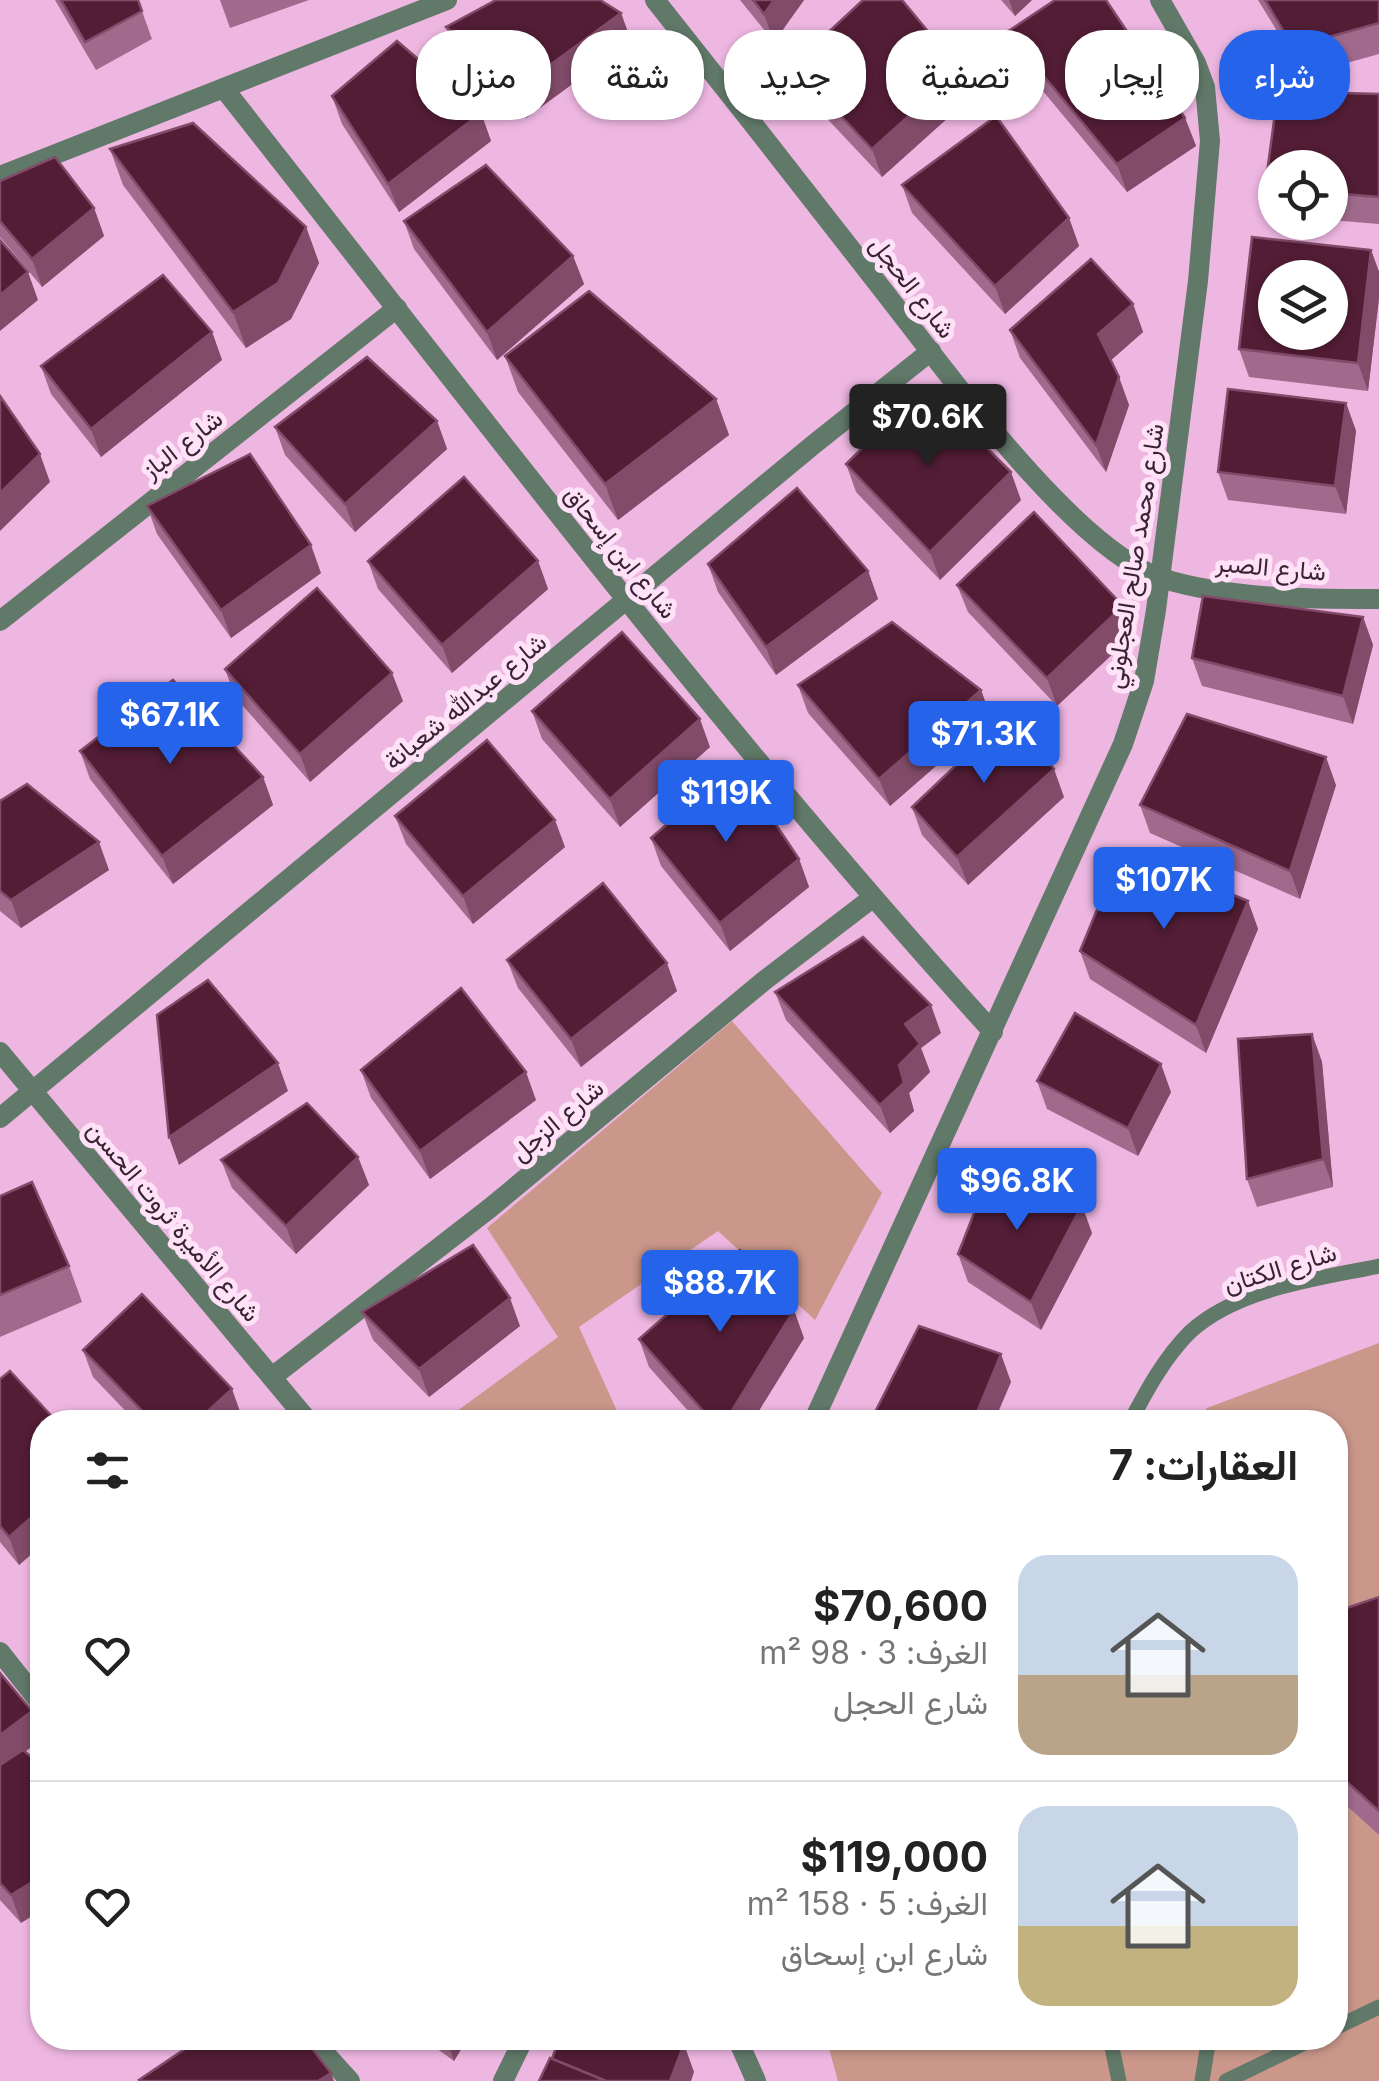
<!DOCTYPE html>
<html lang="ar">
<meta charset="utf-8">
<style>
:root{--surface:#fff;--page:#f2f2f2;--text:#222;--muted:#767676;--line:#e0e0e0;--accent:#2563eb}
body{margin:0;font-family:Inter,Vazirmatn,sans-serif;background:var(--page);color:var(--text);direction:rtl;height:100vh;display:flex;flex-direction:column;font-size:38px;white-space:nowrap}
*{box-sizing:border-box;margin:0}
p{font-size:32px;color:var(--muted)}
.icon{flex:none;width:55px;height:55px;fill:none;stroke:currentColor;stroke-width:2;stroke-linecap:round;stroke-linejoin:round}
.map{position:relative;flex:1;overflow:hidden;direction:ltr}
.side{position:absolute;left:30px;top:1410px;width:1318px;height:640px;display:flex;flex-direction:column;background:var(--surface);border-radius:40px;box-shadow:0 2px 8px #0004;direction:rtl}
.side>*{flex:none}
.banner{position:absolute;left:30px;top:30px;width:1320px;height:90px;direction:rtl;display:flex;gap:20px}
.fabs{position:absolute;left:1258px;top:150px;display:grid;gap:20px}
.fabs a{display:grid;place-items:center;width:90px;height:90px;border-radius:50%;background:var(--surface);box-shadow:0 2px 8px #0004;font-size:50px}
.price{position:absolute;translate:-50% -85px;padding:0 22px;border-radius:10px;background:var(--accent);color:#fff;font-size:32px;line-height:65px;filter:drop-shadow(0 2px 5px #0008)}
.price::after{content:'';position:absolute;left:50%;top:60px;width:30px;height:22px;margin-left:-15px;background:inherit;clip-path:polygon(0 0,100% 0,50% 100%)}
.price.current{background:#222;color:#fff}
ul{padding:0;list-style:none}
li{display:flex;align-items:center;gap:30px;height:250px;padding:0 50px}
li+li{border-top:2px solid var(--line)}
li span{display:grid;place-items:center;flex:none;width:280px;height:200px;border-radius:30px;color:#555}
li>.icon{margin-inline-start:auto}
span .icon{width:120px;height:120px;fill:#fffc;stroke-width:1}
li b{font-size:42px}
h2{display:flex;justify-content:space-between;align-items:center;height:120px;padding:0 50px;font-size:42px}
.chip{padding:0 35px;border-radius:40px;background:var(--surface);box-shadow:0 2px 8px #0004;font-size:35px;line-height:90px}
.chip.current{background:var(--accent);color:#fff}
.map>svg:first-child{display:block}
.green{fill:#ca978a}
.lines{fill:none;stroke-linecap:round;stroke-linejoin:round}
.service{stroke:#617969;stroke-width:15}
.minor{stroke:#617969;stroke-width:20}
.tertiary{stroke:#617969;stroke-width:20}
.wall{fill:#a06a8c}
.shaded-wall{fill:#814b69}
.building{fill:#521d35;stroke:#814b69;stroke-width:2.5;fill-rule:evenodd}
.labels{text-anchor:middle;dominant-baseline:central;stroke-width:10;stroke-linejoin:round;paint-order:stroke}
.street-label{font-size:25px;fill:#382334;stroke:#ffe2f7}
</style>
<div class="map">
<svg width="1379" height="2081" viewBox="0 0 1379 2081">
<rect width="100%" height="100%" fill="#eeb7e2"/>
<g class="green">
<polygon points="732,1021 882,1193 815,1320 718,1231 579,1327 622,1422 442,1422 558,1337 487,1228"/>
<polygon points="1379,1343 1379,2081 838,2081 826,2038 1335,2038 1335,1422 1197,1422 1207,1408"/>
</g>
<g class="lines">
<g class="service">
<path d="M1130 1422C1147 1390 1164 1358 1190 1332 1238 1288 1318 1279 1379 1266"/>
<polyline points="1335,2028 1379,2007"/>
<polyline points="1110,2038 1119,2081"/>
<polyline points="1202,2081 1209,2038"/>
<polyline points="1226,2081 1315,2038"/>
</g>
<g class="minor">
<path d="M655 0C729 93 802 186 875 280 937 358 1070 547 1161 578 1227 599 1310 599 1379 599"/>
<path d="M225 90C476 408 720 732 993 1032"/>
<polyline points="0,176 447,0"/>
<polyline points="0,621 397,308"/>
<polyline points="0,1118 813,445 931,351"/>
<polyline points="272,1377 490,1208 765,980 871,899"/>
<polyline points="813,1422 1123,744 1144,681 1156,610 1198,281 1210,141 1205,87 1196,63 1160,0"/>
<polyline points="0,1652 42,1705"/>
<polyline points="311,2038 350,2081"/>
<polyline points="503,2081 524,2038"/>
</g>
<g class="tertiary">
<polyline points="0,1052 309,1422"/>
<polyline points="737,2038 756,2081"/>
</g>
</g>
<g class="wall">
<polygon points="55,0 138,0 152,39 96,70"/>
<polygon points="220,0 309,0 230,28"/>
<polygon points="740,0 804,0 774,42"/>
<polygon points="1001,0 1032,0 1015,16"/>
<polygon points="1258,0 1379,0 1379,54 1304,75"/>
<polygon points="621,13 631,41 526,118 456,55 446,27"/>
<polygon points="1007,32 1185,118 1196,146 1127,192 1017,60"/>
<polygon points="793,65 970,98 882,177 803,93"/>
<polygon points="1278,91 1379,94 1379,224 1330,220 1330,168 1275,168 1275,215 1265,188"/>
<polygon points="332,96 481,113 491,141 399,212 342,124"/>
<polygon points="110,149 306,227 319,263 291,319 246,348 123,185"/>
<polygon points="0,181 94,208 104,236 42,287 0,237"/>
<polygon points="902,185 1069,218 1079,246 1005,314 912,213"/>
<polygon points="404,221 573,256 584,284 497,360 414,249"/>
<polygon points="1371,250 1379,272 1379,298 1368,391 1249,377 1239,349"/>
<polygon points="1133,304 1143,332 1111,360 1129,405 1106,472 1020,358 1010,330"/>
<polygon points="212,332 222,360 101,457 51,394 41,366"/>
<polygon points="505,356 716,399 729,435 618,520 518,392"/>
<polygon points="1346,403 1356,431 1346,514 1228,500 1218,472"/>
<polygon points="437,421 447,449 355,532 285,455 275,427"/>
<polygon points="846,464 1021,500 940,580 856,492"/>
<polygon points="147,506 321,573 231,638 157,534"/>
<polygon points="368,561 538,561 548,589 452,673 378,589"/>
<polygon points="708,564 868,571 878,599 776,675 718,592"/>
<polygon points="957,585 1123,606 1134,634 1057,706 968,612"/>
<polygon points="1363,617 1373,645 1353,724 1202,686 1192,658"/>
<polygon points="225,669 403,701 310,782 235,697"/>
<polygon points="798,685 981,690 991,718 890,806 808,713"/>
<polygon points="532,711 710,747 620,827 542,739"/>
<polygon points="80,751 263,777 273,805 173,884 90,779"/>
<polygon points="1336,785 1300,899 1150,833 1140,805"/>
<polygon points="1064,797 968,885 922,835 912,807"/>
<polygon points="0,801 109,870 21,928 0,911"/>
<polygon points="395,816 565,847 473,924 406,844"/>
<polygon points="651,838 799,859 809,887 730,951 661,866"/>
<polygon points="1248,901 1258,929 1206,1053 1090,979 1080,951"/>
<polygon points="507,960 677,991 581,1067 518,988"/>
<polygon points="775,992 941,1033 921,1048 930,1072 909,1093 914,1111 890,1133 786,1020"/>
<polygon points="1312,1034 1322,1062 1333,1187 1257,1207 1247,1179"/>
<polygon points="361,1070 536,1100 430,1179 371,1098"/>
<polygon points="1037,1081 1171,1092 1138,1156 1047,1109"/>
<polygon points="358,1157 369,1185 296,1254 232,1188 221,1160"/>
<polygon points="0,1196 69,1266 82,1302 0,1337"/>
<polygon points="1092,1233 1041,1330 968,1282 958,1254"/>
<polygon points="362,1312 520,1326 429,1397 373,1340"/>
<polygon points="804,1338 752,1422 698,1422 649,1367 639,1339"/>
<polygon points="83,1350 242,1417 236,1422 136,1422 93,1377"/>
<polygon points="0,1379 42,1422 42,1545 19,1565 0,1542"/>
<polygon points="1379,1597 1379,1835 1335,1795 1335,1612"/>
<polygon points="0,1673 42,1739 25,1752 21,1923 0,1900"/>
<polygon points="422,2038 468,2038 454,2061"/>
</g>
<g class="shaded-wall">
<polygon points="774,0 804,0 774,42 764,14"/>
<polygon points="1009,0 1032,0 1015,16"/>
<polygon points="621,13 631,41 526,118 516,90"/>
<polygon points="960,70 970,98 882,177 872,149"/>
<polygon points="481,113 491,141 399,212 388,184"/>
<polygon points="1185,118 1196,146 1127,192 1117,164"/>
<polygon points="94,208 104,236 42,287 32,259"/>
<polygon points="1069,218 1079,246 1005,314 995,286"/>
<polygon points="306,227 319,263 291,319 246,348 233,312"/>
<polygon points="1371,250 1379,272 1379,298 1368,391 1358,363"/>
<polygon points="573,256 584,284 497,360 487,332"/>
<polygon points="28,272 38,300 0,331 0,295"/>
<polygon points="1133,304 1143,332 1109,362 1098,334"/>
<polygon points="212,332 222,360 101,457 91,429"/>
<polygon points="1119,377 1129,405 1106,472 1096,445"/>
<polygon points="716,399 729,435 618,520 605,484"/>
<polygon points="1346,403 1356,431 1346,514 1335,486"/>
<polygon points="437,421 447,449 355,532 345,504"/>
<polygon points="40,454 50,482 0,531 0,493"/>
<polygon points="1011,472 1021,500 940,580 930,552"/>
<polygon points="311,545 321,573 231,638 221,610"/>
<polygon points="538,561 548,589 452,673 442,645"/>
<polygon points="868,571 878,599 776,675 766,647"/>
<polygon points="1123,606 1134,634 1057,706 1047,678"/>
<polygon points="1363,617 1373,645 1353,724 1343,696"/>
<polygon points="392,673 403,701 310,782 300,754"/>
<polygon points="981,690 991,718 890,806 879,779"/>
<polygon points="700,719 710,747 620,827 610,799"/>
<polygon points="1326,757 1336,785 1300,899 1290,871"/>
<polygon points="1054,769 1064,797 968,885 957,857"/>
<polygon points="263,777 273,805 173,884 162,856"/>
<polygon points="555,820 565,847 473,924 463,896"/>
<polygon points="99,842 109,870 21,928 11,900"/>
<polygon points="799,859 809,887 730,951 720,923"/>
<polygon points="1248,901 1258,929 1206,1053 1196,1025"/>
<polygon points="667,963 677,991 581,1067 571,1039"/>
<polygon points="931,1005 941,1033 921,1048 930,1072 909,1093 914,1111 890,1133 880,1105 899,1065 905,1024"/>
<polygon points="1312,1034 1322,1062 1333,1187 1323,1159"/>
<polygon points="278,1063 288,1091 179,1165 169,1137"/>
<polygon points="1161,1064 1171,1092 1138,1156 1128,1128"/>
<polygon points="526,1072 536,1100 430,1179 420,1151"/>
<polygon points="358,1157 369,1185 296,1254 286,1226"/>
<polygon points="1082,1205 1092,1233 1041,1330 1031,1302"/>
<polygon points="510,1298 520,1326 429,1397 419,1369"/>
<polygon points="794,1310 804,1338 752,1422 725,1422"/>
<polygon points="1001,1354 1011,1382 994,1422 973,1422"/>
<polygon points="232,1389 242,1417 236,1422 196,1422"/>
<polygon points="42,1508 42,1545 19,1565 9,1537"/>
<polygon points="32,1711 42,1739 0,1770 0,1735"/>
<polygon points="42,1876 42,1910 21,1923 11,1895"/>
<polygon points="446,2038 468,2038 454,2061"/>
<polygon points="684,2044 694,2072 691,2081 670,2081"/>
<polygon points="331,2073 334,2081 318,2081"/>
</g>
<g class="building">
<polygon points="61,0 138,0 142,11 85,42"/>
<polygon points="496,0 600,0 621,13 516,90 446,27"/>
<polygon points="753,0 774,0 764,14"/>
<polygon points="863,0 902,0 960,70 872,149 793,65"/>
<polygon points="1055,0 1106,0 1185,118 1117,164 1007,32"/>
<polygon points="1265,0 1379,0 1379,23 1293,47"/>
<polygon points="397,41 481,113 388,184 332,96"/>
<polygon points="1278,91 1379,94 1379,197 1330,193 1330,168 1275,168 1275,188 1265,188"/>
<polygon points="996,116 1069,218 995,286 902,185"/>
<polygon points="193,123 306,227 278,283 233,312 110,149"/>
<polygon points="55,157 94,208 32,259 0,221 0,181"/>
<polygon points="486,165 573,256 487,332 404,221"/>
<path d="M1252 237 1371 250 1358 363 1239 349ZM1275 278H1330V332H1275Z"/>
<polygon points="0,240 28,272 0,295"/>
<polygon points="1091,259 1133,304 1098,334 1119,377 1096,445 1010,330"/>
<polygon points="163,275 212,332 91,429 41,366"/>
<polygon points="589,291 716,399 605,484 505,356"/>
<polygon points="367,357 437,421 345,504 275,427"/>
<polygon points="925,386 1011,472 930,552 846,464"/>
<polygon points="1228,389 1346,403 1335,486 1218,472"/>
<polygon points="0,396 40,454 0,493"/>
<polygon points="250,454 311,545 221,610 147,506"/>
<polygon points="464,477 538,561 442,645 368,561"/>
<polygon points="797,488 868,571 766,647 708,564"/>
<polygon points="1034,512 1123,606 1047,678 957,585"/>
<polygon points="317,588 392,673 300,754 225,669"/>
<polygon points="1203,596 1363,617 1343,696 1192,658"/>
<polygon points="892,622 981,690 879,779 798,685"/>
<polygon points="622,632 700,719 610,799 532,711"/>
<polygon points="173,680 263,777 162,856 80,751"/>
<polygon points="1011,713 1054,769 957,857 912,807"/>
<polygon points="1187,714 1326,757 1290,871 1140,805"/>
<polygon points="487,740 555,820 463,896 395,816"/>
<polygon points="736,765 799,859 720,923 651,838"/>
<polygon points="27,784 99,842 11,900 0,891 0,801"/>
<polygon points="1122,849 1248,901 1196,1025 1080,951"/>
<polygon points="603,883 667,963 571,1039 507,960"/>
<polygon points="863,937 931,1005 905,1024 920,1044 899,1065 904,1083 880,1105 775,992"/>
<polygon points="208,980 278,1063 169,1137 157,1015"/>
<polygon points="461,988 526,1072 420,1151 361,1070"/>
<polygon points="1075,1013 1161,1064 1128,1128 1037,1081"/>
<polygon points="1312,1034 1323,1159 1247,1179 1238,1039"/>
<polygon points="307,1103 358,1157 286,1226 221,1160"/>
<polygon points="991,1170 1082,1205 1031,1302 958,1254"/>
<polygon points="32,1182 69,1266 0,1295 0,1196"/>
<polygon points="473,1245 510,1298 419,1369 362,1312"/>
<polygon points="740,1250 794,1310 725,1422 713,1422 639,1339"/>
<polygon points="142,1294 232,1389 196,1422 153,1422 83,1350"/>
<polygon points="919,1326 1001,1354 973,1422 870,1422"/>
<polygon points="10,1371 57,1422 42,1422 42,1508 9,1537 0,1526 0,1379"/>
<polygon points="1379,1597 1379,1811 1335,1771 1335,1612"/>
<polygon points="0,1673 32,1711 0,1735"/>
<polygon points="23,1750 42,1766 42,1876 11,1895 0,1883 0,1765"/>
<polygon points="201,2038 304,2038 331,2073 318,2081 140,2081 139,2080"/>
<polygon points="559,2038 664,2038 684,2044 670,2081 606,2081 552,2059"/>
<polygon points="550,2058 606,2081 539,2081"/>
</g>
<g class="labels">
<g class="street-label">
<text transform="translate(913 287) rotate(52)">شارع الحجل</text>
<text transform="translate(182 444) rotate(-38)">شارع الباز</text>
<text transform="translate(621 552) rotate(51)">شارع ابن إسحاق</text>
<text transform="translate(1134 556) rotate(-81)">شارع محمد صالح العجلوني</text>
<text transform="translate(1271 567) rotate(5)">شارع الصبر</text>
<text transform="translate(465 701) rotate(-39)">شارع عبدالله شعبانة</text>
<text transform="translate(557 1120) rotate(-40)">شارع الزجل</text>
<text transform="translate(174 1221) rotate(50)">شارع الأميرة ثروت الحسن</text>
<text transform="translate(1280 1268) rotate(-17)">شارع الكتان</text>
</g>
</g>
</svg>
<div class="fabs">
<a><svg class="icon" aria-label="locate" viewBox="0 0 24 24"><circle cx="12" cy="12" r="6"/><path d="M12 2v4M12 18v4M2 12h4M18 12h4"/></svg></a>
<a><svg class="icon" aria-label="layers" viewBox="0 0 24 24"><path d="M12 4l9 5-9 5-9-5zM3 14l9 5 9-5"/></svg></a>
</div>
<b class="price current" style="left:928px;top:469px">$70.6K</b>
<b class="price" style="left:170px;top:767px">$67.1K</b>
<b class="price" style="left:984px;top:786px">$71.3K</b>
<b class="price" style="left:726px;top:845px">$119K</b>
<b class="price" style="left:1164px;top:932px">$107K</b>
<b class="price" style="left:1017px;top:1233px">$96.8K</b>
<b class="price" style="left:720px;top:1335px">$88.7K</b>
<div class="banner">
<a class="chip current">شراء</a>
<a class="chip">إيجار</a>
<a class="chip">تصفية</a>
<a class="chip">جديد</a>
<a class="chip">شقة</a>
<a class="chip">منزل</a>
</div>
<section class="side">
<h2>العقارات: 7<svg class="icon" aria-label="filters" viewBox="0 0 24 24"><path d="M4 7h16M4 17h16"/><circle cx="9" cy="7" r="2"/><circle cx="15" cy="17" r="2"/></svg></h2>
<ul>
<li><span style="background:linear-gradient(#c9d6e8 60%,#b9a48a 0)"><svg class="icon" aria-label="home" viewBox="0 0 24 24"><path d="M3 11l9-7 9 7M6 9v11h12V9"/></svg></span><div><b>$70,600</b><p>الغرف: 3 · 98 m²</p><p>شارع الحجل</p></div><svg class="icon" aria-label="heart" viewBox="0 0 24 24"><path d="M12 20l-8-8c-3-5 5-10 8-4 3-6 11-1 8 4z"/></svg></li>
<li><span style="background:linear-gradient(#c9d6e8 60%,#c2b280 0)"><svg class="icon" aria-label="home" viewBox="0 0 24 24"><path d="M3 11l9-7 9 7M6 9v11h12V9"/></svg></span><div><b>$119,000</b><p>الغرف: 5 · 158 m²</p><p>شارع ابن إسحاق</p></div><svg class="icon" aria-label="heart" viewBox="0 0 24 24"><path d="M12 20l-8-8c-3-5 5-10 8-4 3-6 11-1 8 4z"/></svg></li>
</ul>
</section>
</div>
